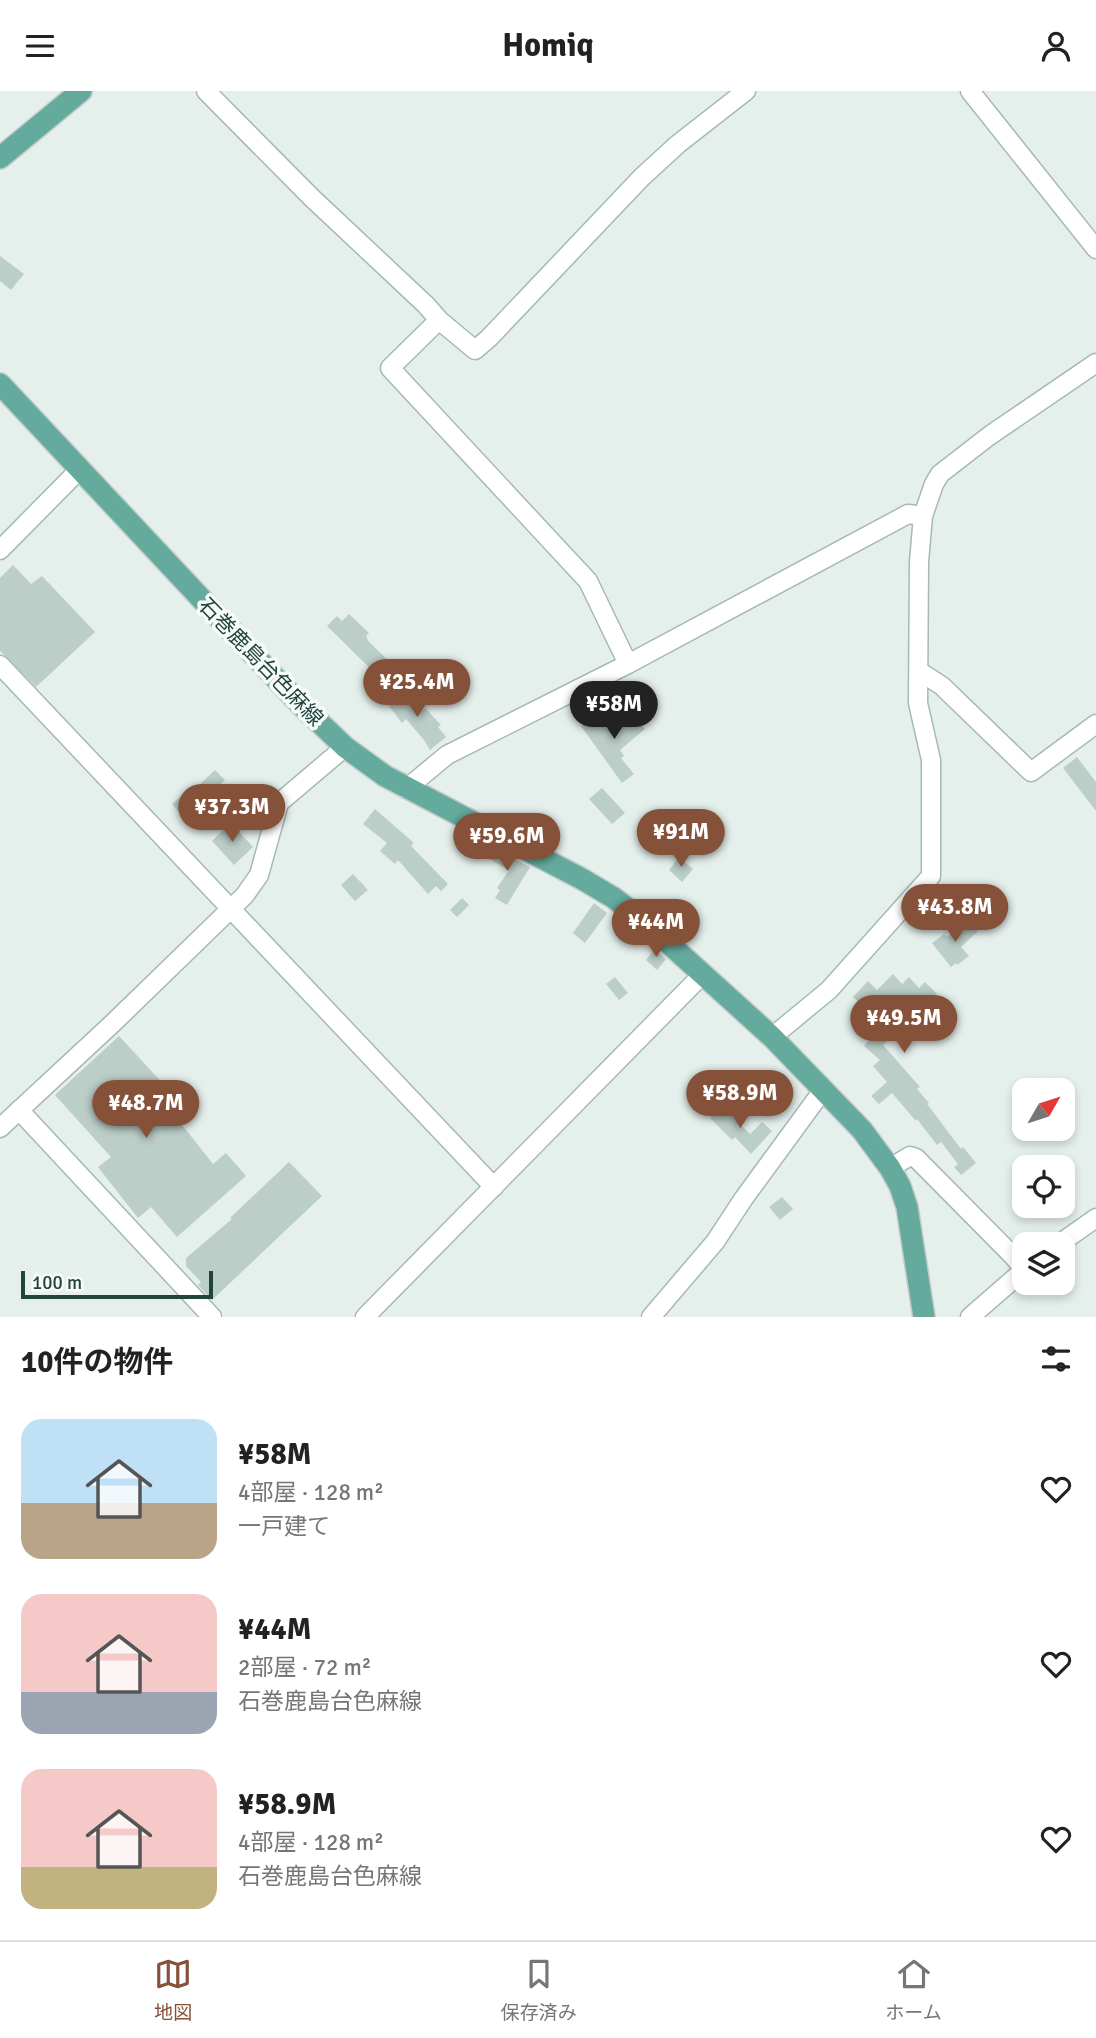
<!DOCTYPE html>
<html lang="ja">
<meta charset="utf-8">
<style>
:root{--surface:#fff;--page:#f2f2f2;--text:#222;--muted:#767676;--line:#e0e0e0;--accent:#855138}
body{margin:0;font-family:Signika,"Noto Sans JP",sans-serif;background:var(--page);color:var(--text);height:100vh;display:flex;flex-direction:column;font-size:26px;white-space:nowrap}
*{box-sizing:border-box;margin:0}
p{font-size:23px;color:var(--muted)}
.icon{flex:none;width:38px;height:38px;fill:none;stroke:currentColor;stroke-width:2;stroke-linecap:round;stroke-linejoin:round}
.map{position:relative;height:1226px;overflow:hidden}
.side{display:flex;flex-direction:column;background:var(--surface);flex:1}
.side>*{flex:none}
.needle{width:46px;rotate:51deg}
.buttons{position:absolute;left:1012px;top:987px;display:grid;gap:14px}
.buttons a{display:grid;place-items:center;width:63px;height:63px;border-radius:14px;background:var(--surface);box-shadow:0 4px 10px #0003;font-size:35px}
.scale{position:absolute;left:21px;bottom:18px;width:192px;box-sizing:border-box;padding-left:7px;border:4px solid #21443d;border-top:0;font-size:19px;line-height:24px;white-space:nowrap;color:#21443d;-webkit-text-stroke:5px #f6fbf9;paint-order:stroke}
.price{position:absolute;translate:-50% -60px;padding:0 16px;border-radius:24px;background:var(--accent);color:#fff;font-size:23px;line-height:46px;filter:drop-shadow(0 2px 4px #0008)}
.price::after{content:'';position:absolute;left:50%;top:42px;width:21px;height:16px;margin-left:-10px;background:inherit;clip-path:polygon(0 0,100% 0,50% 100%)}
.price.active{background:#222;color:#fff}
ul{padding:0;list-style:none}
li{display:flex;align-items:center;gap:21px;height:175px;padding:0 21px}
li span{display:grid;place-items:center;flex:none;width:196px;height:140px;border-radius:21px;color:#555}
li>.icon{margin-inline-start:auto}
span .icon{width:84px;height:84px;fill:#fffc;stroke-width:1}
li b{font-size:30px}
h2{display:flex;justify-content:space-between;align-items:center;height:84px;padding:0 21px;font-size:30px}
header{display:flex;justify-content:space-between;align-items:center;height:91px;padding:0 21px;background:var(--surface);font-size:32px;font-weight:800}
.menu{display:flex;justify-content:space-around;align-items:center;height:98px;border-top:2px solid var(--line);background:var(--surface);font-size:19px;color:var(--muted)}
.menu a{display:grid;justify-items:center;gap:4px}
.menu .active{color:var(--accent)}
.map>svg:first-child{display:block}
.building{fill:#bccec8}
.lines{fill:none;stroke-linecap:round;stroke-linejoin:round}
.minor-casing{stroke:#a6b9b4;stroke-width:21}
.major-casing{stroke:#c1cbc9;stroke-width:24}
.minor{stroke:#fff;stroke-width:18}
.major{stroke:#64aa9d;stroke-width:21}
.labels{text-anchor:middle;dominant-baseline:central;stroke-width:7;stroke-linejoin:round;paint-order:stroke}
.street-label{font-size:21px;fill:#21443d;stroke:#f6fbf9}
</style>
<header><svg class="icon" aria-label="menu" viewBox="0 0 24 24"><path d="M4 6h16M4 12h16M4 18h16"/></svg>Homiq<svg class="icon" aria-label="person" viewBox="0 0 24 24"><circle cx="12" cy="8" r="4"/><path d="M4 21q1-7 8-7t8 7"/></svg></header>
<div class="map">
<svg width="1096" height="1226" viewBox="0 0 1096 1226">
<rect width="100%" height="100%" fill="#e5f0ec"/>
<g class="building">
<polygon points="0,165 24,183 11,199 0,190"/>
<polygon points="13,474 31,493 42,485 95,541 36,596 0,560 0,487"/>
<polygon points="349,523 369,542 366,545 369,551 395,576 382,589 327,535 337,525 342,530"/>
<polygon points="404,598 421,620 425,617 441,634 438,636 446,646 430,659 424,649 406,628 402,632 386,611"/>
<polygon points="630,621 645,638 620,659 624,665 621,667 634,683 622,692 581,635 597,623 608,638"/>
<polygon points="1077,666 1096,691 1096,720 1063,677"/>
<polygon points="215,679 225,689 184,727 172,713 187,700 190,703"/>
<polygon points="602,697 625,722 612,733 589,708"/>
<polygon points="375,718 414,752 411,755 448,793 441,800 436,795 428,803 398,769 395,773 380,760 387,752 363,733"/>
<polygon points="231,732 253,756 234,774 212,750"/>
<polygon points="488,754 530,776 507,814 495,807 500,799 497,797 509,779 482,764"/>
<polygon points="679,766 693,778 682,791 669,779"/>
<polygon points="353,783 368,799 355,810 341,794"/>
<polygon points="462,807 469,814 457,826 450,819"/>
<polygon points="594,812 607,822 585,852 573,842"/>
<polygon points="967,828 978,840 961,856 969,865 957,874 956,872 951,876 932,852 944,843 947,846"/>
<polygon points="655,858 666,868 657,879 646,869"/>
<polygon points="893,883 902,893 909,886 919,897 925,891 937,903 922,920 906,930 883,954 920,996 917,998 929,1012 927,1013 961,1058 963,1056 976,1072 961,1084 954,1076 958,1073 941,1051 937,1054 917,1028 916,1030 892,1002 879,1013 871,1005 887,991 873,975 880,969 864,955 880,937 863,920 865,917 853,906 868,890 877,899"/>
<polygon points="615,886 628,902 619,909 606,893"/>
<polygon points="119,945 168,998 160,1006 213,1073 226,1062 246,1085 177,1146 151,1116 138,1127 98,1076 111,1066 55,1004"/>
<polygon points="761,994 780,1014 767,1026 748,1006"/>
<polygon points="722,1015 750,1043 762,1031 772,1040 751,1063 735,1046 732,1049 710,1027"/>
<polygon points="289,1071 322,1105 212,1209 198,1194 201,1191 186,1175 186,1167 232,1128 230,1127"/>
<polygon points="782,1106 793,1118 780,1129 769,1116"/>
</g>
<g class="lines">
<defs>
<g id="minor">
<polyline points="206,0 312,107 426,214 439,229 475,259 489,247 642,86 678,53 746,0"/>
<polyline points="970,0 1096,158"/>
<polyline points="439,229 390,277 588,490 628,573"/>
<polyline points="0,459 79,379"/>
<polyline points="0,574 494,1096"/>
<polyline points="919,580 942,595 1031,681 1096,633"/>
<polyline points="406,698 447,664 628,573 908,423 923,425"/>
<polyline points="772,946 829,899 931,785 931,669 918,612 919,471 923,425 934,393 940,383 989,345 1096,272"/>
<polyline points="19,1019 212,1226"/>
<polyline points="0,1037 112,933 245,804 259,784 279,712 345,656"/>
<polyline points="890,1077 910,1065 916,1067 1013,1165 1024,1178"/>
<polyline points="1059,1153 1096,1127"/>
<polyline points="365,1226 703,883"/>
<polyline points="651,1226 715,1151 744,1107 823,999"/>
<polyline points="970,1226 1024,1179"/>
</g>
<g id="major">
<polyline points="0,67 81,0"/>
<polyline points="0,293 299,612 345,656 385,685 582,788 614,807 644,830 772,946 862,1039 890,1077 900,1095 907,1116 924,1226"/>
</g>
</defs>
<use href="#minor" class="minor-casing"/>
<use href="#major" class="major-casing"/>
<use href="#minor" class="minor"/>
<use href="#major" class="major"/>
</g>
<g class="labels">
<g class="street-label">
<text transform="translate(261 571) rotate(46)">石巻鹿島台色麻線</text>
</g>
</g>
</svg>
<div class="buttons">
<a><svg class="needle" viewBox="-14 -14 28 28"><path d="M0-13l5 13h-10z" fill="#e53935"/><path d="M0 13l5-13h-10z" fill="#767676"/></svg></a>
<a><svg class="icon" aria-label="locate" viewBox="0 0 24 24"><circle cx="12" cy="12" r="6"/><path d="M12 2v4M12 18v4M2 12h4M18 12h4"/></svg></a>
<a><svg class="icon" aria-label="layers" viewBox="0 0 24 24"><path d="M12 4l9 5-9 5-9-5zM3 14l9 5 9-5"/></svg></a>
</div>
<div class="scale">100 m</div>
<b class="price" style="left:417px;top:628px">¥25.4M</b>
<b class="price active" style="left:614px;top:650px">¥58M</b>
<b class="price" style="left:232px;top:753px">¥37.3M</b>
<b class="price" style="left:681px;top:778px">¥91M</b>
<b class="price" style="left:507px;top:782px">¥59.6M</b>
<b class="price" style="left:955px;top:853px">¥43.8M</b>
<b class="price" style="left:656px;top:868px">¥44M</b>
<b class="price" style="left:904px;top:964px">¥49.5M</b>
<b class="price" style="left:740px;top:1039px">¥58.9M</b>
<b class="price" style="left:146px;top:1049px">¥48.7M</b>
</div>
<section class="side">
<h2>10件の物件<svg class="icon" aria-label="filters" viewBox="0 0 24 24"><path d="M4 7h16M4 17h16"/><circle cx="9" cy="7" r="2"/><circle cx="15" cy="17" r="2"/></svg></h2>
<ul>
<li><span style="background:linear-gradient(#bfe0f5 60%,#b9a48a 0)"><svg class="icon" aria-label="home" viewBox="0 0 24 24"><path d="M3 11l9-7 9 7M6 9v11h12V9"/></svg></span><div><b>¥58M</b><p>4部屋 · 128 m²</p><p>一戸建て</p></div><svg class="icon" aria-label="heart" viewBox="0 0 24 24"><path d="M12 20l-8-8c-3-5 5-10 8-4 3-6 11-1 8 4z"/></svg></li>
<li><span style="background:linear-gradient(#f6c9c9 70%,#9aa5b1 0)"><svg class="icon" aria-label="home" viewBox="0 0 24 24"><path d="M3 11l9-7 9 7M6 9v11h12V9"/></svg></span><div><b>¥44M</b><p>2部屋 · 72 m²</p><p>石巻鹿島台色麻線</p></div><svg class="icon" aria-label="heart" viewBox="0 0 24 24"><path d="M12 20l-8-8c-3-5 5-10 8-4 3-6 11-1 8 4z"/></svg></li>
<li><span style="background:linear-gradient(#f6c9c9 70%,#c2b280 0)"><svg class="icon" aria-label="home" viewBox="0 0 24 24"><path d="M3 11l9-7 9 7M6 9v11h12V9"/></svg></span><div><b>¥58.9M</b><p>4部屋 · 128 m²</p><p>石巻鹿島台色麻線</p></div><svg class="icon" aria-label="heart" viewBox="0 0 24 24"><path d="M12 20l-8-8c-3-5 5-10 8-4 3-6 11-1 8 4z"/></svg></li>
</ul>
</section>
<nav class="menu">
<a class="active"><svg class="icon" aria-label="map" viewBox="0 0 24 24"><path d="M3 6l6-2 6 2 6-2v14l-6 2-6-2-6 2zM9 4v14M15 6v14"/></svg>地図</a>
<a><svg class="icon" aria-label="saved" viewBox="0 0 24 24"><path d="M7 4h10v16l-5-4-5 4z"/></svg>保存済み</a>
<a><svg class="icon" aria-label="home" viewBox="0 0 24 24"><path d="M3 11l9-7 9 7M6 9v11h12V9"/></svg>ホーム</a>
</nav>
